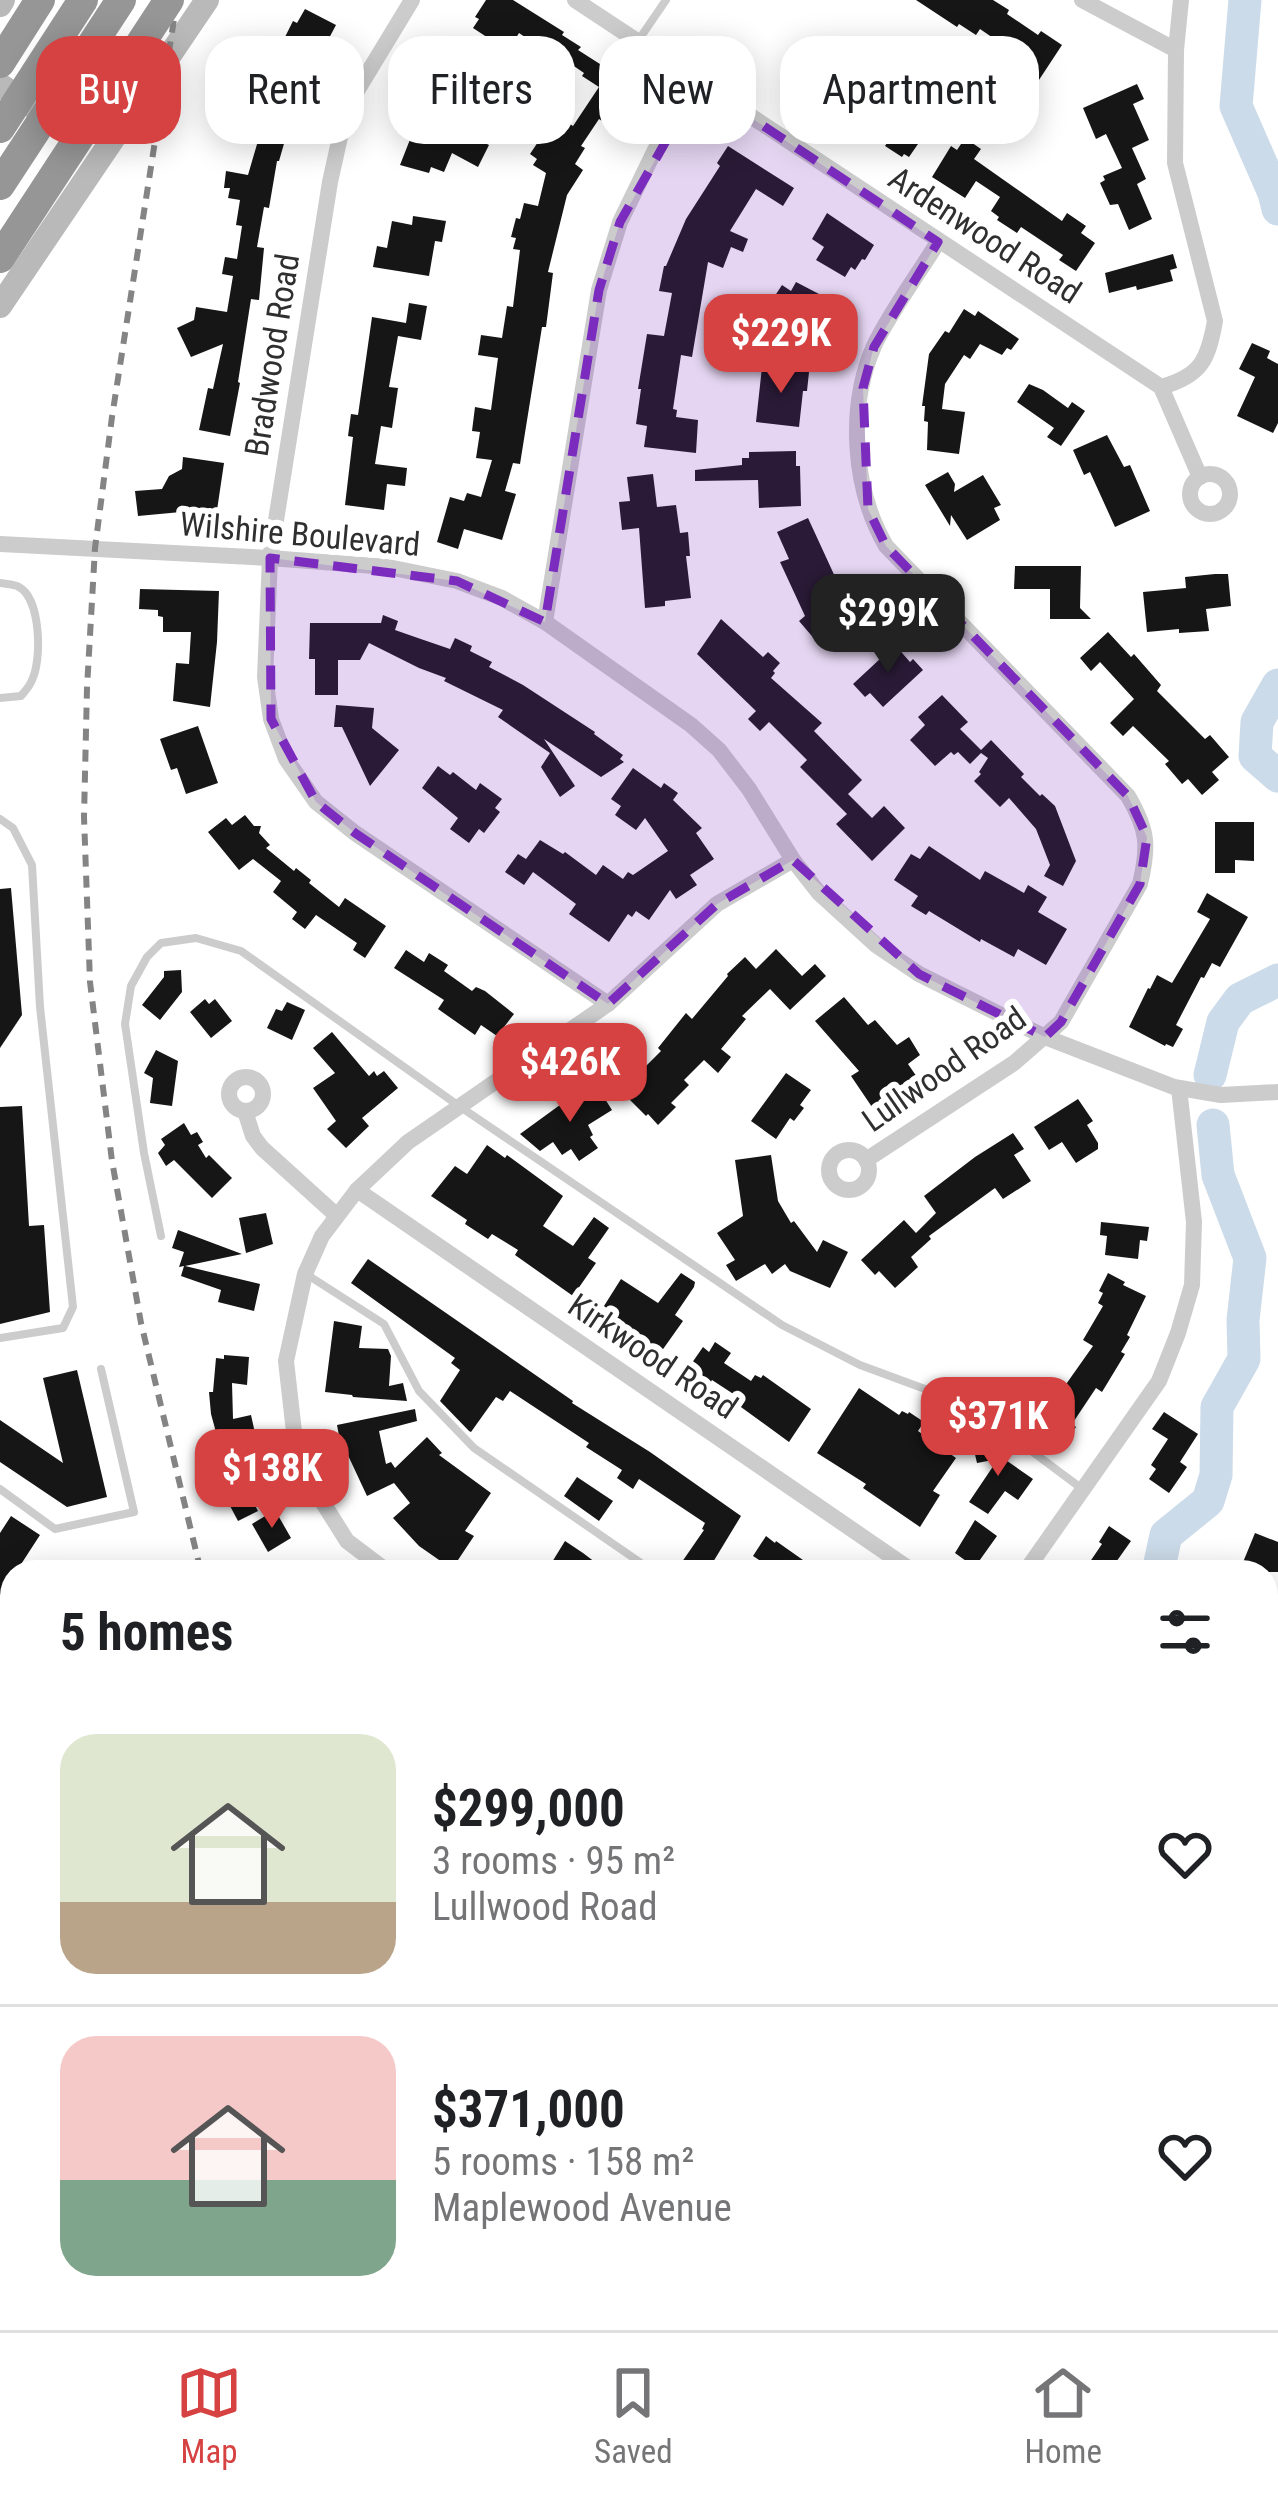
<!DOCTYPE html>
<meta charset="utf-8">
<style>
:root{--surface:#fff;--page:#f2f2f2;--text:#202124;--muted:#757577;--line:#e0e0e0;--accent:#d54241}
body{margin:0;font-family:"Roboto Condensed",sans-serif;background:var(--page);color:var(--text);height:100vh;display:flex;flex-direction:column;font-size:45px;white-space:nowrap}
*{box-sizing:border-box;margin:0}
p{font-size:39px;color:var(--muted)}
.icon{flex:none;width:66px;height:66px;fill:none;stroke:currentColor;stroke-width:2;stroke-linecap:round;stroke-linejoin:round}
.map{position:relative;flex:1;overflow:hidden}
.sheet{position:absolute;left:0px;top:1560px;width:1278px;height:771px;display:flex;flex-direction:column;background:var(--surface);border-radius:36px 36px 0 0;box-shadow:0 6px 30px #0003}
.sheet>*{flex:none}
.guide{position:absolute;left:36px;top:36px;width:1206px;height:108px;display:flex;gap:24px}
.price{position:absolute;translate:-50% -102px;padding:0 27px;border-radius:24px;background:var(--accent);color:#fff;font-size:39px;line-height:78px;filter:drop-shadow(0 3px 6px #0008)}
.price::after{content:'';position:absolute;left:50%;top:72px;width:36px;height:27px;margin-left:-18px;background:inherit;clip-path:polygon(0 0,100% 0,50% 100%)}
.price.current{background:#222;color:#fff}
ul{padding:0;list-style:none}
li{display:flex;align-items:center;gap:36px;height:300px;padding:0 60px}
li+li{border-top:3px solid var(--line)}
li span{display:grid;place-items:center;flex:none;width:336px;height:240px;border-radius:36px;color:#555}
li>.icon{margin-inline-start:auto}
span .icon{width:144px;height:144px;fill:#fffc;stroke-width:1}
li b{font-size:51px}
h2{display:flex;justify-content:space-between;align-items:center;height:144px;padding:0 60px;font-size:51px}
.chip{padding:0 42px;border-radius:36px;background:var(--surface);box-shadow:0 6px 30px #0003;font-size:42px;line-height:108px}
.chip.current{background:var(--accent);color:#fff}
.tab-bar{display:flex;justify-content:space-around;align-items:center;height:168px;border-top:3px solid var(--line);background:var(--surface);font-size:33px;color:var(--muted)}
.tab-bar a{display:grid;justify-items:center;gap:6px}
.tab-bar .current{color:var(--accent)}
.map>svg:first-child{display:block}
.green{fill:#e4eade}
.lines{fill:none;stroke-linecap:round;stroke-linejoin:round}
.river{stroke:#ccdbe9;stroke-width:33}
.building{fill:#161616}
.path{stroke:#c9c9c9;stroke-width:3;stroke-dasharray:6 6;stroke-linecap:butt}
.service{stroke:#ccc;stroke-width:8}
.minor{stroke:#ccc;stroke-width:16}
.tertiary{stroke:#ccc;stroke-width:21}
.secondary{stroke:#b9b9b9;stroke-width:24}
.motorway{stroke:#969696;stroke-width:30}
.rail{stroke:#848484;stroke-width:6;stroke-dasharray:12 9;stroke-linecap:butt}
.motorway-bridge{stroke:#969696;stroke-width:30}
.marked{fill:#7b2cbf;fill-opacity:0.2;stroke:#7b2cbf;stroke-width:9;stroke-dasharray:24 15;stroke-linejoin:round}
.labels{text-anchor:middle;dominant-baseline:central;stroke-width:12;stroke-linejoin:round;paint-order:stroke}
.street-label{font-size:33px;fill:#2f2f2f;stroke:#fff}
</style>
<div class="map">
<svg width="1278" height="2330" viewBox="0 0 1278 2330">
<rect width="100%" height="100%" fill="#fff"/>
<polygon class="green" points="1266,1851 1278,1863 1278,2008 1266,1992"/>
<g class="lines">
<g class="river">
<polyline points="1245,0 1236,106 1274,193 1278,209"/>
<polyline points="1278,685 1257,722 1255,756 1278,776"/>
<polyline points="1210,1075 1223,1022 1240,999 1278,980"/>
<polyline points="1158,1572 1166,1535 1208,1501 1216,1475 1217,1407 1244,1359 1243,1320 1250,1258 1218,1175 1213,1125"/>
<polyline points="1266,1953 1278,1960"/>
</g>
</g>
<g class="building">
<polygon points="486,0 513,0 564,32 562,35 581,47 578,50 614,73 617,68 642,84 613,128 599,119 581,146 585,148 575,164 583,170 567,195 548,272 553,273 546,327 542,327 520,464 513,463 505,491 516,494 502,540 464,529 458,549 437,542 450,497 464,501 467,493 481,497 492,460 476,458 480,432 472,431 475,407 491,410 498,358 478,355 481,335 502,338 507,306 513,307 520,250 513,249 516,238 511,237 516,218 520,219 524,203 538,206 546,173 533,165 537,159 530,154 538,142 523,133 526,128 523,126 534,108 556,122 559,117 573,126 599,87 582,76 584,73 552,51 550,54 519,33 508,51 473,28 479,19 475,17"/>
<polygon points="916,0 993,0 1009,10 1007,14 1038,35 1041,31 1062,45 1035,86 1022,77 1024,74 1017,70 1024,59 980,29 976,35 959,24 957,27"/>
<polygon points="305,9 336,25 310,74 305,71 279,161 277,161 269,208 264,207 257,247 264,248 259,300 251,299 238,382 240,383 230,436 199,430 208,388 213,389 223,344 191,357 177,328 194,320 196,307 227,312 233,276 222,274 225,257 237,259 242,226 236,225 240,200 228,198 230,188 224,188 226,171 248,175 264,120 245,117 246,115 213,105 218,86 253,96 257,82 264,84 278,58 266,52 274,36 283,41 293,21 297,23"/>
<polygon points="870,54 883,62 879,69 882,71 868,93 895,110 909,90 924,100 919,107 936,118 909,157 904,154 902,157 885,146 889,140 861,121 858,126 834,110"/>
<polygon points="455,59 480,74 448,124 470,133 469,135 489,145 478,167 452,153 444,172 431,167 429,173 400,165 420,114 436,120 448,97 435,89"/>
<polygon points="1137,84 1144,99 1133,104 1149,140 1132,148 1146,179 1137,184 1152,219 1129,230 1118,204 1110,205 1100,183 1105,180 1103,176 1122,168 1106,134 1096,139 1083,108"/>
<polygon points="965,138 981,149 974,159 1062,221 1067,213 1086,226 1081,233 1095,243 1076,271 1059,260 1063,255 1021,227 1017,233 997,220 999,217 991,211 1000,197 976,181 965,198 932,177 951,146 957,150"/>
<polygon points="728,146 794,188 783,206 756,189 730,231 748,239 743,252 731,247 723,268 708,262 692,357 681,355 673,409 677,410 676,417 698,420 696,453 644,447 647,426 636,424 641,389 638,389 647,334 664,336 672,293 659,291 664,266 666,266 686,219 720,166 717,163"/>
<polygon points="827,213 874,245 865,260 862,259 855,270 851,267 845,277 816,260 824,247 812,239"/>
<polygon points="413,216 446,221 442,242 435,241 429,276 373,267 377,246 387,248 392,221 412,225"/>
<polygon points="1173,254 1177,268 1170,270 1173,281 1137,290 1136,286 1109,293 1105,273"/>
<polygon points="796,282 819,294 800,327 804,329 800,338 808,343 799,359 771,342 773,339 754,328 782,285 791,291"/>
<polygon points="409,303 427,306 421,340 398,336 389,387 398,388 392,428 381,426 375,464 407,468 405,486 387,484 384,510 345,505 353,437 348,436 351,414 358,415 372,317 406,323"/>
<polygon points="964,309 975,316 978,311 1019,339 1011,350 1007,348 1002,355 980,344 970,359 964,355 945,384 942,409 965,412 959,454 927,450 928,422 924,421 925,406 922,406 929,354 945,331 949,333"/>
<polygon points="1252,343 1270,351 1267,358 1278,364 1278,423 1273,433 1237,416 1255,377 1239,369"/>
<polygon points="762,367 809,372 807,391 803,391 799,427 756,422"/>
<polygon points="1029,384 1043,390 1068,408 1072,402 1085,411 1061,446 1047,437 1054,428 1017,402"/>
<polygon points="1107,435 1124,467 1130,465 1150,511 1115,527 1090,472 1084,475 1073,450"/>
<polygon points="796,451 796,466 800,466 801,506 759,508 758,480 695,481 695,470 742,465 742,458 749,458 749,452"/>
<polygon points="183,457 224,463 216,517 181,512 138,516 135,491 162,489 169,476 182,469"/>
<polygon points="948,472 955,484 954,492 983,475 1001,505 994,508 1000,520 967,540 951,515 950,526 925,485"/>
<polygon points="653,474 657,507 676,505 680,533 688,532 690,556 686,556 691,598 665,601 665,606 645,608 639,528 622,530 619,502 630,501 627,477"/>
<polygon points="808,518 837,581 862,610 858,613 870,627 851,644 844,635 838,640 830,630 817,642 799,621 805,616 780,562 789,559 777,532"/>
<polygon points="1015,566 1081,566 1080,608 1091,619 1050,619 1050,589 1014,589"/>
<polygon points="1215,574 1228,574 1231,606 1206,609 1209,631 1179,633 1179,629 1147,632 1143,592 1186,588 1185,577"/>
<polygon points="140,589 219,591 217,642 210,707 173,701 176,663 189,664 191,632 163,632 163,617 158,616 158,610 139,609"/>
<polygon points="383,615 398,621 395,630 415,637 450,649 455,638 472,646 470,651 492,662 489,667 523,685 595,732 594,734 623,755 620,759 624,762 601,777 544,739 575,786 560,797 541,767 550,753 498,717 503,710 444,681 446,678 419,668 369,643 360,660 338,660 338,695 315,695 315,659 309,659 310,623 381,623"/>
<polygon points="721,619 763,657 768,652 780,663 773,671 775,673 771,678 822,723 814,731 862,780 848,794 872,818 884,806 905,828 872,861 836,824 847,814 800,767 807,760 769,722 760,731 748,719 756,711 697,654"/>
<polygon points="1108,632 1131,657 1134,654 1161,685 1157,691 1205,739 1210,735 1229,757 1212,772 1219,780 1202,795 1188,779 1182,784 1165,764 1169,761 1133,726 1123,736 1110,723 1134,699 1100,662 1091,671 1080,658"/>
<polygon points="895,645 910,662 913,659 923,670 883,707 870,693 865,697 853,684"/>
<polygon points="942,695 968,722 960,729 981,750 991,740 1024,774 1021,777 1040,796 1042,794 1055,806 1076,861 1063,886 1044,876 1050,865 1036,829 1009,798 1000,807 974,781 981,774 979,772 988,758 981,753 970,764 958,752 954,755 951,752 935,766 910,740 925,725 918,717"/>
<polygon points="336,705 374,708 372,728 399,750 370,786 342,727 334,727"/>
<polygon points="198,726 218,783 186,794 177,768 171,770 160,739"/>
<polygon points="438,766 450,775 453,772 476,790 480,783 502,799 495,808 500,812 484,833 479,829 469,843 450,829 458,818 422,788"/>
<polygon points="633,768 661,788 664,783 678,793 673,800 702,828 696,833 714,859 690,875 697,885 676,899 670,890 649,920 636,911 632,917 628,914 609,942 569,914 576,904 533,872 524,885 505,872 518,854 526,859 540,840 563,854 565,852 596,875 603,865 623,879 628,872 633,875 668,851 645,818 636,830 615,815 621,806 611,799"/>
<polygon points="245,815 254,826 261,826 259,833 270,845 266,848 294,871 296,868 311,880 309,883 339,907 345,898 386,926 365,958 353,950 357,943 316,915 305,929 292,919 297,912 273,892 281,881 253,859 239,870 208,832 226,818 232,825"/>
<polygon points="1215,822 1254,822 1254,861 1235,860 1235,873 1215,873"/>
<polygon points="929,846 980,880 985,871 1024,893 1028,885 1047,897 1038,912 1067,929 1046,965 1018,949 1014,957 981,939 980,942 929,911 926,915 911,906 918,896 894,880 911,854 920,859"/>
<polygon points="11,888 22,1015 0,1048 0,889"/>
<polygon points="1207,893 1248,917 1220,967 1212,963 1204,978 1201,977 1176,1025 1183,1029 1173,1047 1166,1044 1165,1046 1129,1027 1148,988 1150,989 1157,975 1172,983 1194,946 1210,919 1197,912"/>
<polygon points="776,949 802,976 815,964 826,976 790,1010 770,989 742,1016 746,1019 721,1049 731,1057 718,1073 704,1060 684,1080 689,1085 671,1103 676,1107 658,1125 648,1114 646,1116 621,1091 661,1051 658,1048 686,1013 692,1019 728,976 727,974 745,957 756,969"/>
<polygon points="406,950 424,962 429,953 448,965 444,971 472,991 476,987 485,991 514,1014 497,1036 481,1025 475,1035 438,1009 444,1000 394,968"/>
<polygon points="181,970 182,992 160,1020 142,1005 164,977 164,971"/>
<polygon points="844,997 868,1025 875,1020 897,1045 909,1037 920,1055 908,1064 919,1080 901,1092 898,1089 872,1107 851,1076 859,1071 815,1021"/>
<polygon points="205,999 209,1004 215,999 232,1021 211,1038 190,1012"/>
<polygon points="287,1002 305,1010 292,1040 267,1028 276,1009 282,1011"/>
<polygon points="332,1032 369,1076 374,1071 377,1076 384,1071 398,1088 362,1118 369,1126 346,1148 327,1129 336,1121 313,1088 335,1073 313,1048"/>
<polygon points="156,1050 178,1061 172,1106 150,1103 153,1078 144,1073"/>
<polygon points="786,1073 811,1090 800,1105 804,1108 794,1121 790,1118 776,1139 751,1121"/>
<polygon points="598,1088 612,1110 588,1125 593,1135 590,1137 598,1148 579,1161 571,1149 562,1155 553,1142 540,1151 520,1134 564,1102 580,1094 582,1098"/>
<polygon points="1078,1099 1093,1121 1087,1125 1098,1143 1098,1149 1076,1163 1062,1142 1049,1150 1034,1127"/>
<polygon points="22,1106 29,1226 44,1225 50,1312 0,1324 0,1107"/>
<polygon points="184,1123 191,1135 197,1132 203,1142 198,1145 206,1158 209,1155 232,1178 212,1198 174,1160 166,1166 158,1153 165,1145 161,1139"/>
<polygon points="1013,1133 1024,1149 1014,1155 1031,1181 1003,1199 995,1188 929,1236 931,1239 911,1257 918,1267 895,1288 879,1271 875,1275 861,1260 904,1220 916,1233 936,1213 924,1196 975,1157"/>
<polygon points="487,1145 505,1158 507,1155 563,1196 543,1226 573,1246 594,1217 609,1228 588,1258 596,1263 573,1296 515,1255 518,1250 492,1234 488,1239 465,1224 467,1220 431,1196 455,1166 467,1174"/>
<polygon points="771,1155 778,1201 791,1223 794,1221 817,1252 823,1240 848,1252 830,1288 790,1271 785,1264 772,1274 765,1264 736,1281 726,1265 735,1260 717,1233 743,1216 735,1160"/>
<polygon points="266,1213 273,1244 246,1253 239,1218"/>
<polygon points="1101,1222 1149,1227 1147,1241 1140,1240 1138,1259 1105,1255 1107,1236 1100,1235"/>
<polygon points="178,1230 242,1254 185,1266 260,1284 254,1311 218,1302 221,1290 181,1276 184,1266 179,1267 184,1252 172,1248"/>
<polygon points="368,1259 573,1401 572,1403 650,1452 741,1516 707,1572 675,1572 704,1530 702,1529 705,1523 639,1479 633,1489 617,1478 622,1470 586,1447 589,1443 510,1391 503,1401 496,1397 471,1432 469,1431 440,1401 460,1370 451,1363 455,1358 351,1283"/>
<polygon points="681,1273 695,1282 694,1287 675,1315 683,1321 661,1352 607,1314 609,1310 604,1306 621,1279 658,1303"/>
<polygon points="1108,1273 1125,1282 1123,1285 1146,1296 1127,1335 1130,1337 1121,1352 1125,1354 1102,1392 1096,1388 1072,1424 1076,1427 1060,1450 1033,1431 1093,1346 1083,1340 1103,1306 1098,1303 1103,1293 1099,1291"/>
<polygon points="334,1321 362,1326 359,1348 388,1349 391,1356 389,1386 403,1383 407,1401 353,1397 352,1395 325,1392"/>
<polygon points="715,1342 731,1353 724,1363 751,1381 755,1375 761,1378 763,1375 811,1409 789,1442 734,1402 738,1397 712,1380 709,1385 687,1370 703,1347 709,1352"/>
<polygon points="224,1355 249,1357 247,1385 232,1383 233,1419 251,1415 257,1442 251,1444 264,1478 244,1485 258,1511 238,1521 229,1504 234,1502 230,1490 204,1500 200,1489 228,1476 211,1414 209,1392 213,1392 216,1358 224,1359"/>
<polygon points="77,1370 107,1497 67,1507 0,1462 0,1420 63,1463 43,1378"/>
<polygon points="859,1388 899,1415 902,1411 908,1414 909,1412 924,1422 918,1431 956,1458 933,1491 940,1495 920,1527 863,1488 866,1484 817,1453"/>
<polygon points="415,1409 417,1421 379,1431 386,1464 391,1462 395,1468 427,1437 442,1453 439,1455 491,1493 465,1531 474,1536 452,1569 419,1546 393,1518 410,1503 394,1483 367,1496 346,1451 342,1452 337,1425"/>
<polygon points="1164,1412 1198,1434 1180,1462 1187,1467 1169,1493 1149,1479 1156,1469 1151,1465 1168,1439 1152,1429"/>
<polygon points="995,1442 999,1459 1000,1456 1033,1479 1018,1500 1005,1491 988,1514 969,1502 998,1459 977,1463 973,1446"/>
<polygon points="577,1477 613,1501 599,1521 564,1496"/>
<polygon points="275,1510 291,1538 268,1552 252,1524"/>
<polygon points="11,1516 40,1535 16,1572 12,1572 12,1578 0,1596 0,1533"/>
<polygon points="975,1520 997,1536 977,1564 975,1562 973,1566 955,1553"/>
<polygon points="1109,1526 1131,1541 1109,1572 1083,1572 1102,1544 1099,1542"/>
<polygon points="1255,1533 1278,1542 1278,1572 1239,1572"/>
<polygon points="766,1536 775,1543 776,1541 820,1572 760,1572 765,1564 753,1556"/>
<polygon points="565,1541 583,1553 608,1572 557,1572 549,1567"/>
</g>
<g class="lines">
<polyline class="path" points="1266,1975 1278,1983"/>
<g class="service">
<polyline points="640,38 666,0"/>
<path d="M0 583C6 584 15 584 19 587 41 599 42 660 32 680 30 686 25 691 21 696L0 698"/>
<polyline points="0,819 13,828 32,865 40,1007 73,1307 63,1328 0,1338"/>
<polyline points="161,1236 144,1153 125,1024 131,986 147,957 161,943 196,938 241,951 459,1106 782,1325 860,1365 971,1406 1081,1488"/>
<polyline points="306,1274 384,1324 419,1391 474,1448 654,1572"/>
<polyline points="0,1489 55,1529 134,1512 101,1369"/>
<polyline points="0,1730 12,1738"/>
<polyline points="627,2330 635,2319"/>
</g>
<g class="minor">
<polyline points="412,0 355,94 340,137 330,182 270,558 265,677 271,719 286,759 316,802 355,833 608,1004"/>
<polyline points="575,0 1161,387 1200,477"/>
<polyline points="1082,0 1176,50"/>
<path d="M1161 387C1201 376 1208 360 1215 321L1175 163 1176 50 1181 0"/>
<circle cx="1210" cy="494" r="20"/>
<polyline points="0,544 270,558 388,567 457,581 502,598 545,622 691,725 719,750 749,789 793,860 819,893 876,945 919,974 1045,1037 1174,1087 1221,1095 1278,1092"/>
<polyline points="545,622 599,290 620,222 655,150 699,83"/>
<circle cx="246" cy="1094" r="17"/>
<polyline points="245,1111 253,1136 262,1148 336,1215"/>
<circle cx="849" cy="1170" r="20"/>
<path d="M866 1160 1014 1063 1061 1022 1140 884C1149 846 1148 830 1128 796L886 546C853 489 847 408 874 346 889 314 919 273 938 242"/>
<polyline points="357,1190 914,1572"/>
<polyline points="388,1572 347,1541 315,1490 294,1432 286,1361 305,1274 322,1236 357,1190 408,1142 608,1004 717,904 793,860"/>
<polyline points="1025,1572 1159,1381 1178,1333 1192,1285 1194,1222 1179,1088"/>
<polyline points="1266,1739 1278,1720"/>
<polyline points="1266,1838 1278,1848"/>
<polyline points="0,1974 12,1956"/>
<polyline points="1266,2010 1278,2028"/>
<polyline points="0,2197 12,2210"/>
<polyline points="1266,2225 1278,2170"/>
<polyline points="74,2319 78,2330"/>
<polyline points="333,2319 335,2330"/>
<polyline points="863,2330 871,2319"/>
<polyline points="1180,2330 1194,2319"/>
<polyline points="1249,2330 1250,2319"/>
</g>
<g class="tertiary">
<polyline points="0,1784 12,1793"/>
<polyline points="673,2319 689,2330"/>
</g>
<g class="secondary">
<polyline points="0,5 3,0"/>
<polyline points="0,85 70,131 98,130"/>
<polyline points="0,306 207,0"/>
</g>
<polyline class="motorway" points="0,63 40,0"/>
<g class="rail">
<polyline points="177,0 112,417 95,548 87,688 84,817 90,982 112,1161 141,1323 201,1572"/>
<polyline points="377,2319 380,2330"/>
</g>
<g class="motorway-bridge">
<polyline points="0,128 83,0"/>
<polyline points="0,185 121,0"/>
<polyline points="0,258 169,0"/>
</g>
</g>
<path class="marked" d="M699 83 938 242 874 347 863 388 868 509 886 546 1128 796 1147 837 1140 884 1061 1022 1045 1037 919 974 793 860 717 904 608 1004 355 833 316 802 271 719 270 558 457 581 545 622 599 290 620 222Z"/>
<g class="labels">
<g class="street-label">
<text transform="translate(985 235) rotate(33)">Ardenwood Road</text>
<text transform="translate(272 355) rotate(-81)">Bradwood Road</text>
<text transform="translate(300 534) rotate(5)">Wilshire Boulevard</text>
<text transform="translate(944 1069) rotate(-35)">Lullwood Road</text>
<text transform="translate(653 1356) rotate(34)">Kirkwood Road</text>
</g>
</g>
</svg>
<b class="price" style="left:781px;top:396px">$229K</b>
<b class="price current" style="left:888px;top:676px">$299K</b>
<b class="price" style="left:570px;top:1125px">$426K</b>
<b class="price" style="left:998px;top:1479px">$371K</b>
<b class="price" style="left:272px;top:1531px">$138K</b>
<div class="guide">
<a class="chip current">Buy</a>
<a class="chip">Rent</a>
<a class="chip">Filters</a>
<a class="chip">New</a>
<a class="chip">Apartment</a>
</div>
<section class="sheet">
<h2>5 homes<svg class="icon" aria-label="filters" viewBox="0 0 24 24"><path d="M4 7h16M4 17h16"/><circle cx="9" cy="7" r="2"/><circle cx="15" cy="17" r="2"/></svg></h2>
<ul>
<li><span style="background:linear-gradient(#dfe7d0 70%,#b9a48a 0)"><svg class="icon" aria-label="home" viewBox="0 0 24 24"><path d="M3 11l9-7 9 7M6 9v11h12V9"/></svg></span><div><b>$299,000</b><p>3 rooms · 95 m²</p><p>Lullwood Road</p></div><svg class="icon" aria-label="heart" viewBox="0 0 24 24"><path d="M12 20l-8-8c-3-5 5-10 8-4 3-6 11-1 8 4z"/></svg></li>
<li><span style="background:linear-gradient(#f6c9c9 60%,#7fa58c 0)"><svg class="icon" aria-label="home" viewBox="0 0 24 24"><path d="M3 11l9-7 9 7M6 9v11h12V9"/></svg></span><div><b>$371,000</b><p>5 rooms · 158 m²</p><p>Maplewood Avenue</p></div><svg class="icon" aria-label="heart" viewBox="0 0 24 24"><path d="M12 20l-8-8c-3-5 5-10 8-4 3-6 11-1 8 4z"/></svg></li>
</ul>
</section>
</div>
<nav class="tab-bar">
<a class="current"><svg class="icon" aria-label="map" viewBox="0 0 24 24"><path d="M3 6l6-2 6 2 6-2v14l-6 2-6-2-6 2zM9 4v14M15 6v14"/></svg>Map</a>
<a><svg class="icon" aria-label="saved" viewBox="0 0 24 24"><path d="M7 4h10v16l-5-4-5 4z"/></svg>Saved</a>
<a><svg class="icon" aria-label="home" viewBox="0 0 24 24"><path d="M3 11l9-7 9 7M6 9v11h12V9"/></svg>Home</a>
</nav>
